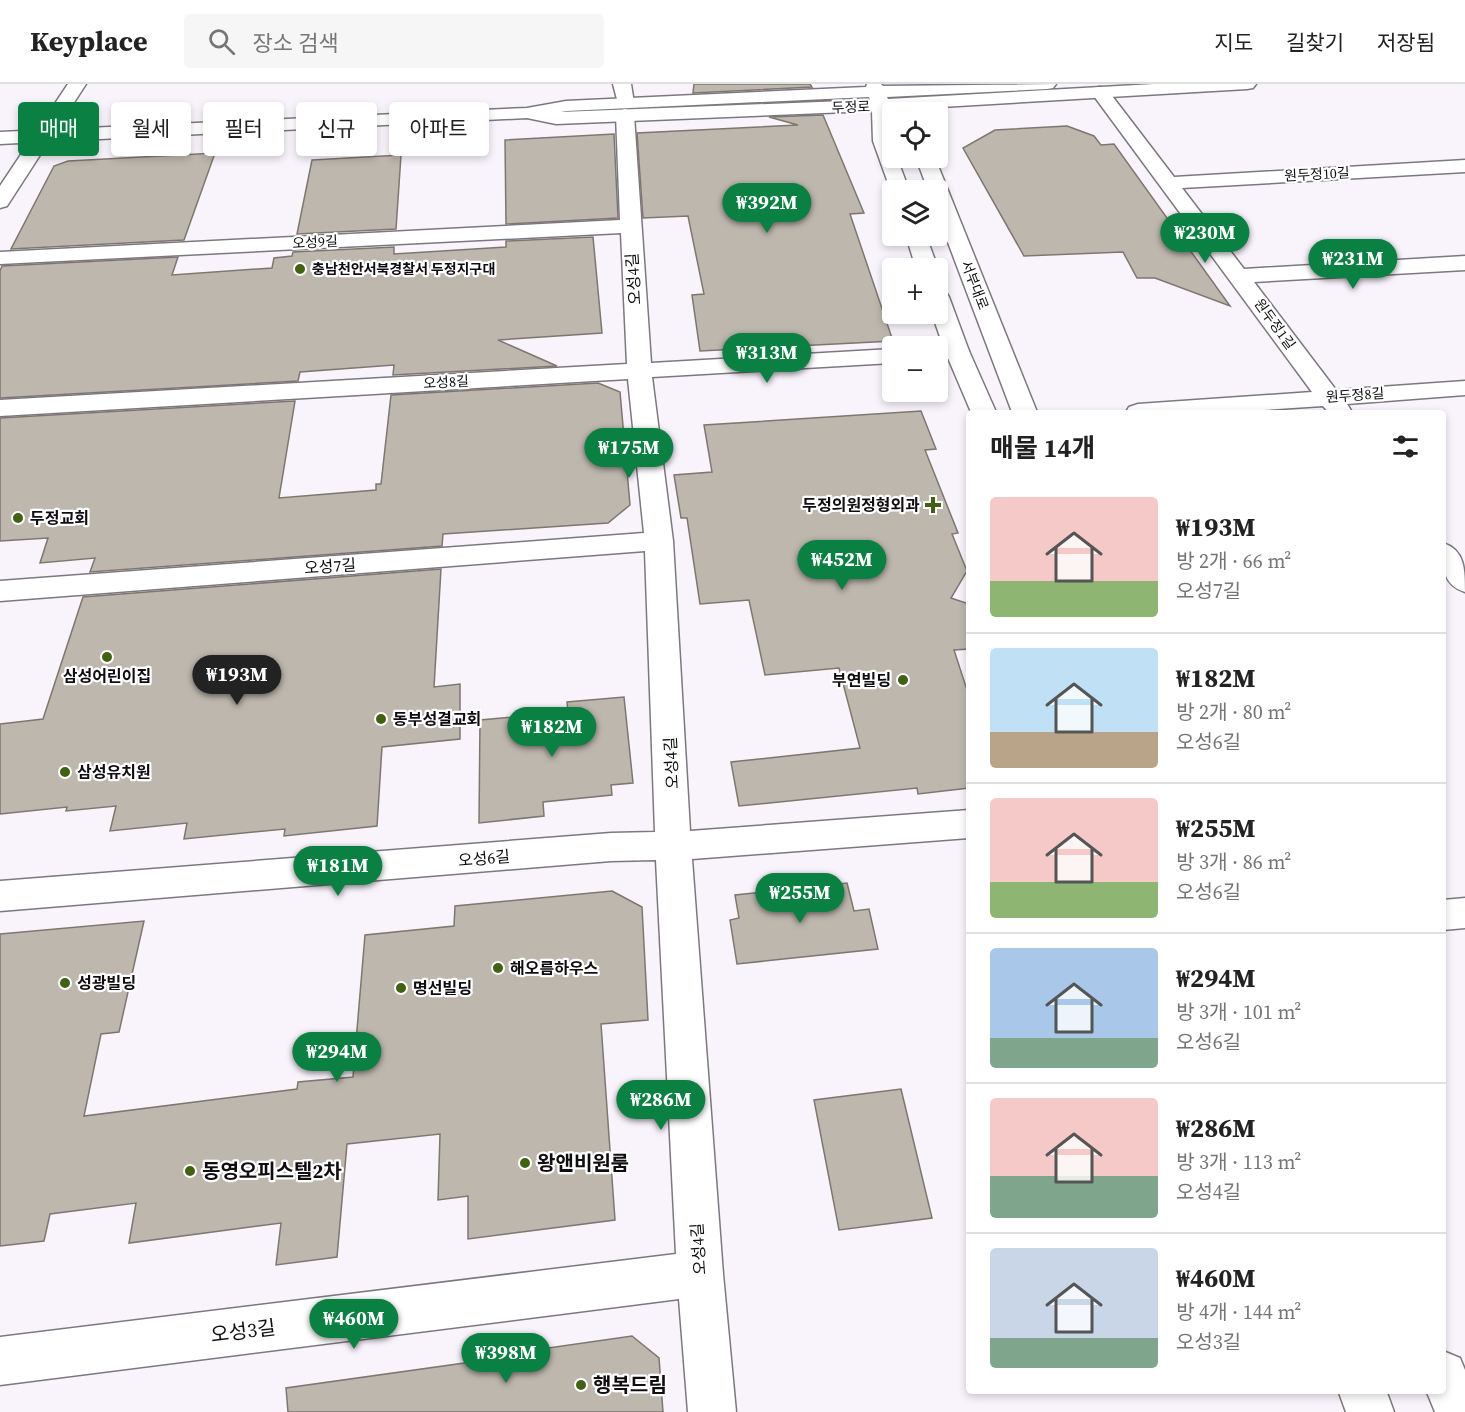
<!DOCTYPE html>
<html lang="ko">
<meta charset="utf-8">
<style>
:root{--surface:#fff;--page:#f6f6f6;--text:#222;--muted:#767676;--line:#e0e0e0;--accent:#0b8043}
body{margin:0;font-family:"Source Serif 4","Noto Sans KR",serif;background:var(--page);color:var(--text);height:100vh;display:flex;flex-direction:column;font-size:22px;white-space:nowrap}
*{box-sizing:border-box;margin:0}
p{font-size:20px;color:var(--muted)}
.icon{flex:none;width:33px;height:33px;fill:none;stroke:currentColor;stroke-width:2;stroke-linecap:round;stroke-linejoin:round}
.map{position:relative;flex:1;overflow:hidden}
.side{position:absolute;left:966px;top:326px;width:480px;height:984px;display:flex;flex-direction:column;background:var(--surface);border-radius:6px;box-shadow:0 3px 9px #0003}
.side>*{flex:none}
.guide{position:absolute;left:18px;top:18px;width:570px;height:54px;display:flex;gap:12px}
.tools{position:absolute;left:882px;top:18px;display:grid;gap:12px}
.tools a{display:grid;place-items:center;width:66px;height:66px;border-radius:6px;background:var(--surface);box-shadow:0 3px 9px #0003;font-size:30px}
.price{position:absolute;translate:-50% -51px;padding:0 14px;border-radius:21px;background:var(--accent);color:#fff;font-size:20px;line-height:39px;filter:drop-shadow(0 2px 3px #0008)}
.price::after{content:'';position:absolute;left:50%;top:36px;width:18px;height:14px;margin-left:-9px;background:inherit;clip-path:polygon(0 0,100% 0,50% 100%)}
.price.current{background:#222;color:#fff}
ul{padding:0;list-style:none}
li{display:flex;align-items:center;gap:18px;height:150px;padding:0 24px}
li+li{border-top:2px solid var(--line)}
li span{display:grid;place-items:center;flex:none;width:168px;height:120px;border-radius:6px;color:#555}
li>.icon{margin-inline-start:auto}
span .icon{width:72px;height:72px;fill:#fffc;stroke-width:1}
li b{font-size:26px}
h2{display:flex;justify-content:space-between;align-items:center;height:72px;padding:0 24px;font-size:26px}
.tag{padding:0 21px;border-radius:6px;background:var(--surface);box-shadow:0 3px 9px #0003;font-size:21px;line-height:54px}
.tag.current{background:var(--accent);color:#fff}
header{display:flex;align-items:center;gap:36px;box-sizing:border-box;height:84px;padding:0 30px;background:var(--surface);border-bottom:2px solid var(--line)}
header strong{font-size:28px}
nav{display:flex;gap:33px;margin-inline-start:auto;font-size:21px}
.search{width:420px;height:54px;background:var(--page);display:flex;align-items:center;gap:15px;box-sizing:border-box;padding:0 21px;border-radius:6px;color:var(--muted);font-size:22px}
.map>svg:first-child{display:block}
.building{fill:#beb7ae;stroke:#7e776f;stroke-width:1.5}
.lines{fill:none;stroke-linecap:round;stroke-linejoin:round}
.minor-casing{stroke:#7d7880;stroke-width:3}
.tertiary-casing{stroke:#7d7880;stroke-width:3}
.minor{fill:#fff;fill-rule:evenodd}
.tertiary{fill:#fff;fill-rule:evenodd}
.poi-dot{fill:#426115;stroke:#fff;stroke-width:2}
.labels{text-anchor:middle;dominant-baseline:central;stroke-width:4.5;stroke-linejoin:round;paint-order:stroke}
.far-street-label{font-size:14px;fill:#100d11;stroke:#fff}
.far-poi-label{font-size:14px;font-weight:bold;fill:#100d11;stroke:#fff;text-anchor:start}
.street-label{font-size:16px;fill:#100d11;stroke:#fff}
.poi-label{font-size:16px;font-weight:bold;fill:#100d11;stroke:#fff;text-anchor:start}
.near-poi-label{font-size:20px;font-weight:bold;fill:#100d11;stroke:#fff;text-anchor:start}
.near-street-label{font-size:20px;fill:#100d11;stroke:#fff}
</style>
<header>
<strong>Keyplace</strong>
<div class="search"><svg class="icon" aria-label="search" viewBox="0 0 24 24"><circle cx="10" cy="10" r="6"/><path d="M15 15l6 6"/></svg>장소 검색</div>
<nav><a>지도</a><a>길찾기</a><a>저장됨</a></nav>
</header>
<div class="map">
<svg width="1465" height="1328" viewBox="0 0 1465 1328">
<rect width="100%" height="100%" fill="#f9f3fc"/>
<g class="building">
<polygon points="694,0 810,0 812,3 693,9"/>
<polygon points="823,31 864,129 850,130 893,257 700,267 692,211 704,210 688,132 643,134 637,49 798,41 769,33"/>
<polygon points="1067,42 1094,52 1101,61 1114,60 1230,222 1155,194 1137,194 1123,168 1024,172 963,64 995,46"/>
<polygon points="614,50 618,134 506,140 505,56"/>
<polygon points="215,69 184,156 11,165 54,82 68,77"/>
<polygon points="401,71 396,145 297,150 312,76"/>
<polygon points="593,153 602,249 498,256 557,282 393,291 394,281 300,288 298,297 0,314 0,187 2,182 178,173 172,191 272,184 274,174 292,172 293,168 394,163 394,170 506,163 506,157"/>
<polygon points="598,299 620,308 630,421 608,439 443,450 442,462 90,488 95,474 40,479 48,454 0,457 0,334 295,317 279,414 376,406 376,400 381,400 391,311"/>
<polygon points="921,327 936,365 925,366 958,449 952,450 967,487 951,514 969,520 969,565 954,566 969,612 969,704 918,710 917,704 739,722 731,678 860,664 839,584 765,591 749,516 700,520 687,434 681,434 674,391 712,388 704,341"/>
<polygon points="441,485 434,603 460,600 460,655 382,663 377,742 284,752 285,745 184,755 187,739 110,747 116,722 66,727 67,723 0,730 0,640 43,635 83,513"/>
<polygon points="624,613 633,699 611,701 612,711 543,718 544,732 479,739 480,636 568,628 567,618"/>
<polygon points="847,799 854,827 869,825 878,865 737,880 730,836 739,834 735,811"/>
<polygon points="612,807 642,823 648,936 601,940 615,1136 468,1155 468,1112 438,1116 440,1050 347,1060 337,1173 276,1181 281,1139 129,1159 136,1119 50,1130 44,1157 0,1162 0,850 144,837 119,948 101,950 84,1032 297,1005 298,998 353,993 365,851 454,842 455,822"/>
<polygon points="901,1005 932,1134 839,1146 814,1016"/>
<polygon points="632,1252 659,1274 663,1328 288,1328 286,1304 500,1274 500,1271"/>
</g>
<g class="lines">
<defs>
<g id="minor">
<polygon points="68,0 86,0 7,122 0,124 0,102"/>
<polygon points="613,0 631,0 634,19 631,23 619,23"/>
<polygon points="1100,3 1106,4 1174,93 1465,76 1465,88 1182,104 1244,185 1465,172 1465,186 1254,198 1336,306 1465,297 1465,311 1347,320 1352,328 1328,328 1323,322 1234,328 1126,328 1129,323 1138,320 1312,308 1091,8 1094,4"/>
<polygon points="625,25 631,27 634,31 651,279 892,265 892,279 652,293 673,457 690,747 969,726 969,754 692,775 723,1190 736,1328 688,1328 679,1215 0,1301 0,1253 676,1170 656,776 611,777 0,827 0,797 611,749 655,748 645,467 0,517 0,497 644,449 628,295 0,332 0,316 627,280 621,149 0,180 0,168 620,136 616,31 619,27"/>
<polygon points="957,260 965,262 969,267 965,272 938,276 938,262 935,262"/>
<path d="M1443 459C1465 466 1465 486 1465 508 1441 501 1443 480 1443 459Z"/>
<polygon points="1465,814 1465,844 1443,846 1443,816"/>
</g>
<g id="tertiary">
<path d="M867 0H881L883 2 1056 0 1053 4 1047 5 887 13 888 15 1154 0H1256L1253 4 1247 5 890 26 892 74H897L909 106H892V110L873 57 872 27 556 40 527 34 0 60V48L527 24 566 17 866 3ZM869 13 870 16 561 28 566 27Z"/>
<polygon points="916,74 935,74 1037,328 1012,328 938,132 938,106 928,106"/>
<polygon points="906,152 926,152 938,184 938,185 916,184"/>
<polygon points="938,206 946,208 949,213 969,267 996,328 971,328 945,267 932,230 938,230"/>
<polygon points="1443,1267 1460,1274 1465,1286 1465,1328 1435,1328 1426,1306 1443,1306"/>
<polygon points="1338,1306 1386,1306 1394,1328 1346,1328"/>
</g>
</defs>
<use href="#minor" class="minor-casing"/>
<use href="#tertiary" class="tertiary-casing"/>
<use href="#minor" class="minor"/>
<use href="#tertiary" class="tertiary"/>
</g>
<g class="poi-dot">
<circle cx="300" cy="185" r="6"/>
<path d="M930 412h6v6h6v6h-6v6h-6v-6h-6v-6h6z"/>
<circle cx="18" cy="434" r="6"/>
<circle cx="107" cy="573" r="6"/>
<circle cx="903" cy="596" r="6"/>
<circle cx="381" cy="635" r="6"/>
<circle cx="65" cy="688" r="6"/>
<circle cx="498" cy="884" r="6"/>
<circle cx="65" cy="899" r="6"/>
<circle cx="401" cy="904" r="6"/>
<circle cx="525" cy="1079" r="6"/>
<circle cx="190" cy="1087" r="6"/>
<circle cx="581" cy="1301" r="6"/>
</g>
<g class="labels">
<g class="far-street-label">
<text transform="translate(851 23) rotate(-2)">두정로</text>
<text transform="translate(1317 90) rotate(-3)">원두정10길</text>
<text transform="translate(315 158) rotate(-3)">오성9길</text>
<text transform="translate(975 201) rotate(69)">서부대로</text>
<text transform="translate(1275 240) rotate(54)">원두정1길</text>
<text transform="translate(446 298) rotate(-3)">오성8길</text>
<text transform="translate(1355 311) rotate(-4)">원두정8길</text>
</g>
<g class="far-poi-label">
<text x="312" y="185">충남천안서북경찰서 두정지구대</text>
</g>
<g class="street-label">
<text transform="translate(633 195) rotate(-94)">오성4길</text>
<text transform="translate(330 482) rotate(-4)">오성7길</text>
<text transform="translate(671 679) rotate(-93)">오성4길</text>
<text transform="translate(484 774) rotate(-5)">오성6길</text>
<text transform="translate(698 1165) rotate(-94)">오성4길</text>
</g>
<g class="poi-label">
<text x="920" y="421" text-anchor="end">두정의원정형외과</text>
<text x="30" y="434">두정교회</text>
<text x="107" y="592" text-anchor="middle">삼성어린이집</text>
<text x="891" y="596" text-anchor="end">부연빌딩</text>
<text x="393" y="635">동부성결교회</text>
<text x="77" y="688">삼성유치원</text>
<text x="510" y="884">해오름하우스</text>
<text x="77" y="899">성광빌딩</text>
<text x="413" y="904">명선빌딩</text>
</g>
<g class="near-poi-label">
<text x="537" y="1079">왕앤비원룸</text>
<text x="202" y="1087">동영오피스텔2차</text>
<text x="593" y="1301">행복드림</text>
</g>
<g class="near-street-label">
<text transform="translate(243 1247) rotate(-7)">오성3길</text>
</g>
</g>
</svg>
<div class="tools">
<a><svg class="icon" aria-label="locate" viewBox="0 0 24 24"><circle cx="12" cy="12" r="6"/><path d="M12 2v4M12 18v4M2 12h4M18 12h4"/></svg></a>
<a><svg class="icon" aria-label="layers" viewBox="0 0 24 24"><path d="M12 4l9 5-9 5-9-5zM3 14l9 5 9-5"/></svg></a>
<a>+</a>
<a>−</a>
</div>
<b class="price" style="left:767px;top:150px">₩392M</b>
<b class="price" style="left:1205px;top:180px">₩230M</b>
<b class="price" style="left:1353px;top:206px">₩231M</b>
<b class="price" style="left:767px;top:300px">₩313M</b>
<b class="price" style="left:629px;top:395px">₩175M</b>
<b class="price" style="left:842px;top:507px">₩452M</b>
<b class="price current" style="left:237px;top:622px">₩193M</b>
<b class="price" style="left:552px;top:674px">₩182M</b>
<b class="price" style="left:338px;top:813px">₩181M</b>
<b class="price" style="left:800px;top:840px">₩255M</b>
<b class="price" style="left:337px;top:999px">₩294M</b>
<b class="price" style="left:661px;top:1047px">₩286M</b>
<b class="price" style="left:354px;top:1266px">₩460M</b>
<b class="price" style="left:506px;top:1300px">₩398M</b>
<div class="guide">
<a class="tag current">매매</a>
<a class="tag">월세</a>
<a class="tag">필터</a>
<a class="tag">신규</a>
<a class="tag">아파트</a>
</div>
<section class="side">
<h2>매물 14개<svg class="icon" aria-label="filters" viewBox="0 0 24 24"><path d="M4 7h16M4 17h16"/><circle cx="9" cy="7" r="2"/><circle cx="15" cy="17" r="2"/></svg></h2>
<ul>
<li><span style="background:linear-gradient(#f6c9c9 70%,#8fb573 0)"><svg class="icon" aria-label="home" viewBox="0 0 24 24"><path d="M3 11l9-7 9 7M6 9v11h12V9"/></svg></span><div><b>₩193M</b><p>방 2개 · 66 m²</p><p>오성7길</p></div></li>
<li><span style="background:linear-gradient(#bfe0f5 70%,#b9a48a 0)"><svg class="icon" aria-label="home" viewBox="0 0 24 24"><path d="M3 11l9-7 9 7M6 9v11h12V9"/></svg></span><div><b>₩182M</b><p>방 2개 · 80 m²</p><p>오성6길</p></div></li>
<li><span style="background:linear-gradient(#f6c9c9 70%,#8fb573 0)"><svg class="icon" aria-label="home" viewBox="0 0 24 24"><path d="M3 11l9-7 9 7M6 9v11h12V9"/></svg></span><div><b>₩255M</b><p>방 3개 · 86 m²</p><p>오성6길</p></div></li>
<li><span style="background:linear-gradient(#a9c7e8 75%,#7fa58c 0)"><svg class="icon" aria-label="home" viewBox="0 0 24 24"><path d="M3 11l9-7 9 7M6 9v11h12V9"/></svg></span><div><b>₩294M</b><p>방 3개 · 101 m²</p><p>오성6길</p></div></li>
<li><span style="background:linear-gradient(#f6c9c9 65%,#7fa58c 0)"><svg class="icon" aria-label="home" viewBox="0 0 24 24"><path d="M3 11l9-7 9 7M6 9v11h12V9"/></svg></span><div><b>₩286M</b><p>방 3개 · 113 m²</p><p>오성4길</p></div></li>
<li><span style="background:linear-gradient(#c9d6e8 75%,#7fa58c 0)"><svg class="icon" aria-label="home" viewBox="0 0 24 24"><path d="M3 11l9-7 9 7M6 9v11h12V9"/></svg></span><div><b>₩460M</b><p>방 4개 · 144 m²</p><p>오성3길</p></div></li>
</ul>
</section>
</div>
